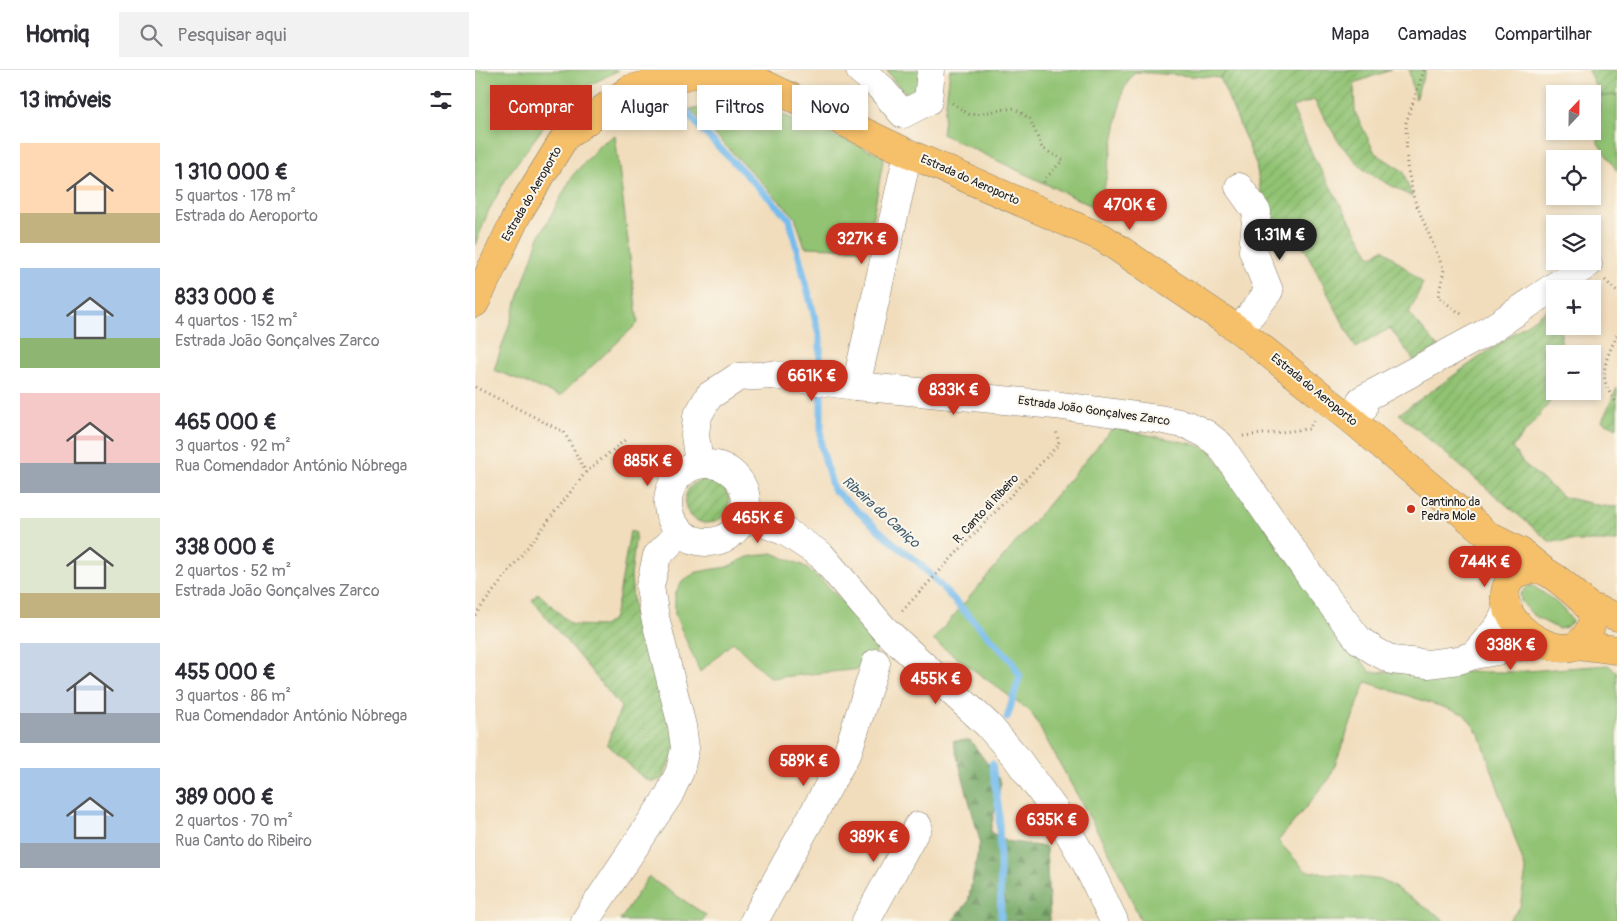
<!DOCTYPE html>
<html lang="pt">
<meta charset="utf-8">
<style>
:root{--surface:#fff;--page:#f2f2f3;--text:#2b2b33;--muted:#7c7c81;--line:#e1e1e2;--accent:#c8321e}
body{margin:0;font-family:Pangolin,sans-serif;background:var(--page);color:var(--text);height:100vh;display:flex;flex-direction:column;font-size:19px;white-space:nowrap}
*{box-sizing:border-box;margin:0}
p{font-size:16px;color:var(--muted)}
.icon{flex:none;width:28px;height:28px;fill:none;stroke:currentColor;stroke-width:2;stroke-linecap:round;stroke-linejoin:round}
.map{position:relative;flex:1;overflow:hidden}
.details{display:flex;flex-direction:column;background:var(--surface);width:475px}
.details>*{flex:none}
.guide{position:absolute;left:15px;top:15px;width:475px;height:45px;display:flex;gap:10px}
.needle{width:32px;rotate:22deg}
.fabs{position:absolute;left:1071px;top:15px;display:grid;gap:10px}
.fabs a{display:grid;place-items:center;width:55px;height:55px;border-radius:0px;background:var(--surface);box-shadow:0 2px 8px #0003;font-size:25px}
.price{position:absolute;translate:-50% -42px;padding:0 11px;border-radius:18px;background:var(--accent);color:#fff;font-size:16px;line-height:32px;filter:drop-shadow(0 1px 2px #0008)}
.price::after{content:'';position:absolute;left:50%;top:30px;width:15px;height:11px;margin-left:-8px;background:inherit;clip-path:polygon(0 0,100% 0,50% 100%)}
.price.active{background:#222;color:#fff}
ul{padding:0;list-style:none}
li{display:flex;align-items:center;gap:15px;height:125px;padding:0 20px}
li span{display:grid;place-items:center;flex:none;width:140px;height:100px;border-radius:0px;color:#555}
li>.icon{margin-inline-start:auto}
span .icon{width:60px;height:60px;fill:#fffc;stroke-width:1}
li b{font-size:21px}
h2{display:flex;justify-content:space-between;align-items:center;height:60px;padding:0 20px;font-size:21px}
.chip{padding:0 18px;border-radius:0px;background:var(--surface);box-shadow:0 2px 8px #0003;font-size:18px;line-height:45px}
.chip.active{background:var(--accent);color:#fff}
header{display:flex;align-items:center;gap:30px;box-sizing:border-box;height:70px;padding:0 25px;background:var(--surface);border-bottom:1px solid var(--line)}
header strong{font-size:24px}
nav{display:flex;gap:28px;margin-inline-start:auto;font-size:18px}
.search{width:350px;height:45px;background:var(--page);display:flex;align-items:center;gap:12px;box-sizing:border-box;padding:0 18px;border-radius:0px;color:var(--muted);font-size:19px}
main{display:flex;flex:1;min-height:0}
.map>svg:first-child{display:block}
.grass{fill:#91c373;stroke:#567048}
.forest{fill:url(#forest-firs);stroke:#486240}
.garden{fill:url(#garden-furrows);stroke:#567048}
.lines{fill:none;stroke-linecap:round;stroke-linejoin:round}
.stream{stroke:#76bced;stroke-width:7}
.minor-casing{stroke:#867c6c;stroke-width:29}
.major-casing{stroke:#867c6c;stroke-width:29}
.path{stroke:#867c6c;stroke-width:3;stroke-dasharray:1 4;stroke-linecap:butt}
.minor{stroke:#fff;stroke-width:28}
.major{stroke:#f6c06b;stroke-width:28}
.poi-dot{fill:#c8321e;stroke:#fbf7ec;stroke-width:2}
.labels{text-anchor:middle;dominant-baseline:central;stroke-width:4;stroke-linejoin:round;paint-order:stroke}
.street-label{font-size:12px;fill:#1c1c1c;stroke:#fbf7ec}
.poi-label{font-size:12px;fill:#1c1c1c;stroke:#fbf7ec;text-anchor:start}
.water-label{font-size:14px;font-style:italic;fill:#405c70;stroke:#fbf7ec}
</style>
<header>
<strong>Homiq</strong>
<div class="search"><svg class="icon" aria-label="search" viewBox="0 0 24 24"><circle cx="10" cy="10" r="6"/><path d="M15 15l6 6"/></svg>Pesquisar aqui</div>
<nav><a>Mapa</a><a>Camadas</a><a>Compartilhar</a></nav>
</header>
<main>
<section class="details">
<h2>13 imóveis<svg class="icon" aria-label="filters" viewBox="0 0 24 24"><path d="M4 7h16M4 17h16"/><circle cx="9" cy="7" r="2"/><circle cx="15" cy="17" r="2"/></svg></h2>
<ul>
<li><span style="background:linear-gradient(#ffd9b3 70%,#c2b280 0)"><svg class="icon" aria-label="home" viewBox="0 0 24 24"><path d="M3 11l9-7 9 7M6 9v11h12V9"/></svg></span><div><b>1 310 000 €</b><p>5 quartos · 178 m²</p><p>Estrada do Aeroporto</p></div></li>
<li><span style="background:linear-gradient(#a9c7e8 70%,#8fb573 0)"><svg class="icon" aria-label="home" viewBox="0 0 24 24"><path d="M3 11l9-7 9 7M6 9v11h12V9"/></svg></span><div><b>833 000 €</b><p>4 quartos · 152 m²</p><p>Estrada João Gonçalves Zarco</p></div></li>
<li><span style="background:linear-gradient(#f6c9c9 70%,#9aa5b1 0)"><svg class="icon" aria-label="home" viewBox="0 0 24 24"><path d="M3 11l9-7 9 7M6 9v11h12V9"/></svg></span><div><b>465 000 €</b><p>3 quartos · 92 m²</p><p>Rua Comendador António Nóbrega</p></div></li>
<li><span style="background:linear-gradient(#dfe7d0 75%,#c2b280 0)"><svg class="icon" aria-label="home" viewBox="0 0 24 24"><path d="M3 11l9-7 9 7M6 9v11h12V9"/></svg></span><div><b>338 000 €</b><p>2 quartos · 52 m²</p><p>Estrada João Gonçalves Zarco</p></div></li>
<li><span style="background:linear-gradient(#c9d6e8 70%,#9aa5b1 0)"><svg class="icon" aria-label="home" viewBox="0 0 24 24"><path d="M3 11l9-7 9 7M6 9v11h12V9"/></svg></span><div><b>455 000 €</b><p>3 quartos · 86 m²</p><p>Rua Comendador António Nóbrega</p></div></li>
<li><span style="background:linear-gradient(#a9c7e8 75%,#9aa5b1 0)"><svg class="icon" aria-label="home" viewBox="0 0 24 24"><path d="M3 11l9-7 9 7M6 9v11h12V9"/></svg></span><div><b>389 000 €</b><p>2 quartos · 70 m²</p><p>Rua Canto do Ribeiro</p></div></li>
</ul>
</section>
<div class="map">
<svg width="1142" height="851" viewBox="0 0 1142 851">
<defs>
<pattern id="forest-firs" width="22" height="20" patternUnits="userSpaceOnUse" patternTransform="scale(1.25)"><rect width="22" height="20" fill="#74a965"/><path d="M5 1l3.5 6h-7zM16 11l3.5 6h-7z" fill="#5e8952"/></pattern>
<pattern id="garden-furrows" width="10" height="10" patternUnits="userSpaceOnUse" patternTransform="scale(1.25)"><rect width="10" height="10" fill="#91c373"/><path d="M-1 1l2-2M0 10L10 0M9 11l2-2" fill="none" stroke="#7ca763"/></pattern>
</defs>
<rect width="100%" height="100%" fill="#fbf7ec"/>
<filter id="ink" filterUnits="userSpaceOnUse"><feTurbulence type="fractalNoise" baseFrequency=".02" numOctaves="2"/><feDisplacementMap in="SourceGraphic" scale="10" xChannelSelector="R" yChannelSelector="G"/><feConvolveMatrix kernelMatrix="1 2 1 2 8 2 1 2 1" color-interpolation-filters="sRGB"/></filter>
<filter id="wash" filterUnits="userSpaceOnUse"><feTurbulence type="fractalNoise" baseFrequency=".0096" numOctaves="4" result="noise"/><feDisplacementMap in="SourceGraphic" scale="20" xChannelSelector="R" yChannelSelector="G"/><feGaussianBlur stdDeviation="1.12" result="paint"/><feColorMatrix in="noise" values="0 0 0 0 0 0 0 0 0 0 0 0 0 0 0 0 0 1.4 0 .05"/><feComposite in="paint" operator="in"/></filter>
<g filter="url(#wash)">
<rect width="100%" height="100%" fill="#f1ddbc"/>
<g class="grass">
<polygon points="0,0 144,0 107,19 67,59 33,105 13,142 0,176"/>
<path d="M412 0H448L440 27C427 21 419 13 412 0Z"/>
<polygon points="475,0 754,0 745,8 659,2 648,20 625,140 467,64"/>
<polygon points="934,0 951,0 940,29"/>
<polygon points="1142,25 1142,101 1123,73 1125,26"/>
<polygon points="286,36 409,86 392,179 330,177 320,147 215,39"/>
<polygon points="140,65 163,253 85,326 19,300 63,169 98,105 126,74"/>
<polygon points="638,358 719,374 735,380 895,602 1039,602 1133,595 1142,602 1142,851 1033,851 1045,837 1051,801 1005,665 989,644 891,612 855,708 803,771 831,801 908,810 967,848 969,851 666,851 639,791 556,642 458,570"/>
<polygon points="297,483 327,495 349,512 404,570 396,598 295,608 258,572 225,602 200,545 200,524 207,511 222,502 252,497 273,487"/>
<path d="M1053 516H1058C1073 526 1089 536 1097 552L1091 557 1084 559 1072 553 1058 545 1046 531 1045 524Z"/>
<polygon points="173,807 231,845 227,851 145,851"/>
</g>
<polygon class="forest" points="495,670 526,712 515,762 532,771 571,777 575,851 477,851 493,832 505,771 478,671"/>
<g class="garden">
<polygon points="754,0 916,0 879,13 880,42 900,83 928,101 937,127 890,101 865,74 839,30 817,37 839,88 896,187 908,179 948,213 934,243 963,277 939,291 915,258 881,278 823,166 799,175 790,146 781,94 745,8"/>
<polygon points="1113,0 1142,0 1142,25 1125,26"/>
<polygon points="1080,234 1080,256 1086,256 1086,275 1069,307 1069,318 1075,332 1037,378 1049,394 1088,427 1127,436 1142,437 1142,471 1074,471 924,344"/>
<polygon points="1142,318 1142,358 1127,351"/>
<circle cx="232" cy="431" r="22"/>
<polygon points="155,461 161,463 156,506 159,543 178,596 202,677 187,709 178,712 168,708 132,674 146,637 57,530 63,523 97,555 128,556 138,549 143,532"/>
</g>
<g class="lines">
<g class="stream">
<polyline points="191,16 227,60 314,148 345,268 345,305"/>
<polyline points="346,316 346,375 358,419 417,472 443,492 536,590 545,606 532,648"/>
<polyline points="517,694 524,741 526,851"/>
</g>
</g>
</g>
<g filter="url(#ink)">
<g class="lines">
<defs>
<g id="minor">
<polyline points="385,0 405,17 428,44 453,31 456,0"/>
<polyline points="764,260 794,221 778,181 782,142 764,117"/>
<polyline points="381,316 433,83"/>
<polyline points="877,350 888,339 886,330 1010,263 1113,194"/>
<circle cx="232" cy="433" r="39"/>
<polyline points="224,394 220,365 222,347 234,326 263,307 298,305 381,316 580,335 684,349 713,355 731,364 745,375 838,510 884,570 900,581 917,590 953,594 984,590 999,585 1067,573"/>
<polyline points="271,446 311,462 346,485 408,558 513,655 540,686 584,746 611,793 639,851"/>
<polyline points="999,585 1024,556 1033,538"/>
<polyline points="110,851 194,725 205,701 210,678 207,656 180,547 175,517 182,486 205,463"/>
<polyline points="279,851 373,681 401,593"/>
<polyline points="391,851 443,756"/>
</g>
<g id="major">
<polyline points="0,233 43,143 90,67 155,19 219,4 287,13 433,83 628,168 764,260 877,350 1014,466 1046,482 1068,500"/>
<path d="M1058 499C1062 499 1066 499 1069 501 1079 505 1111 531 1116 541 1119 549 1116 559 1111 566 1106 571 1103 576 1096 577 1065 584 1010 538 1037 508 1042 502 1051 501 1058 499Z"/>
<polyline points="1111,535 1142,547"/>
<polyline points="1103,575 1142,580"/>
</g>
</defs>
<use href="#minor" class="minor-casing"/>
<use href="#major" class="major-casing"/>
<g class="path">
<polyline points="949,0 931,53 932,96 939,129 969,200 963,227 989,246"/>
<polyline points="477,33 495,45 539,38 555,49 567,78 588,90 569,110 569,116"/>
<polyline points="1130,210 1142,222"/>
<path d="M1142 265C1130 291 1121 308 1142 333"/>
<polyline points="0,317 89,362 111,402"/>
<polyline points="768,366 834,359 839,350"/>
<polyline points="427,541 584,374 581,360"/>
<polyline points="0,545 111,402 150,370"/>
</g>
<use href="#minor" class="minor"/>
<use href="#major" class="major"/>
</g>
</g>
<circle class="poi-dot" cx="936" cy="439" r="5"/>
<g class="labels">
<g class="street-label">
<text transform="translate(495 110) rotate(24)">Estrada do Aeroporto</text>
<text transform="translate(57 124) rotate(-60)">Estrada do Aeroporto</text>
<text transform="translate(839 320) rotate(39)">Estrada do Aeroporto</text>
<text transform="translate(619 341) rotate(8)">Estrada João Gonçalves Zarco</text>
<text transform="translate(511 439) rotate(-47)">R. Canto di Ribeiro</text>
</g>
<g class="poi-label">
<text x="946" y="432">Cantinho da<tspan x="946" dy="14">Pedra Mole</tspan></text>
</g>
<g class="water-label">
<text transform="translate(406 442) rotate(42)">Ribeira do Caniço</text>
</g>
</g>
</svg>
<div class="fabs">
<a><svg class="needle" viewBox="-14 -14 28 28"><path d="M0-13l5 13h-10z" fill="#e53935"/><path d="M0 13l5-13h-10z" fill="#7c7c81"/></svg></a>
<a><svg class="icon" aria-label="locate" viewBox="0 0 24 24"><circle cx="12" cy="12" r="6"/><path d="M12 2v4M12 18v4M2 12h4M18 12h4"/></svg></a>
<a><svg class="icon" aria-label="layers" viewBox="0 0 24 24"><path d="M12 4l9 5-9 5-9-5zM3 14l9 5 9-5"/></svg></a>
<a>+</a>
<a>−</a>
</div>
<b class="price" style="left:655px;top:161px">470K €</b>
<b class="price active" style="left:805px;top:191px">1.31M €</b>
<b class="price" style="left:387px;top:195px">327K €</b>
<b class="price" style="left:337px;top:332px">661K €</b>
<b class="price" style="left:479px;top:346px">833K €</b>
<b class="price" style="left:173px;top:417px">885K €</b>
<b class="price" style="left:283px;top:474px">465K €</b>
<b class="price" style="left:1010px;top:518px">744K €</b>
<b class="price" style="left:1036px;top:601px">338K €</b>
<b class="price" style="left:461px;top:635px">455K €</b>
<b class="price" style="left:329px;top:717px">589K €</b>
<b class="price" style="left:577px;top:776px">635K €</b>
<b class="price" style="left:399px;top:793px">389K €</b>
<div class="guide">
<a class="chip active">Comprar</a>
<a class="chip">Alugar</a>
<a class="chip">Filtros</a>
<a class="chip">Novo</a>
</div>
</div>
</main>
